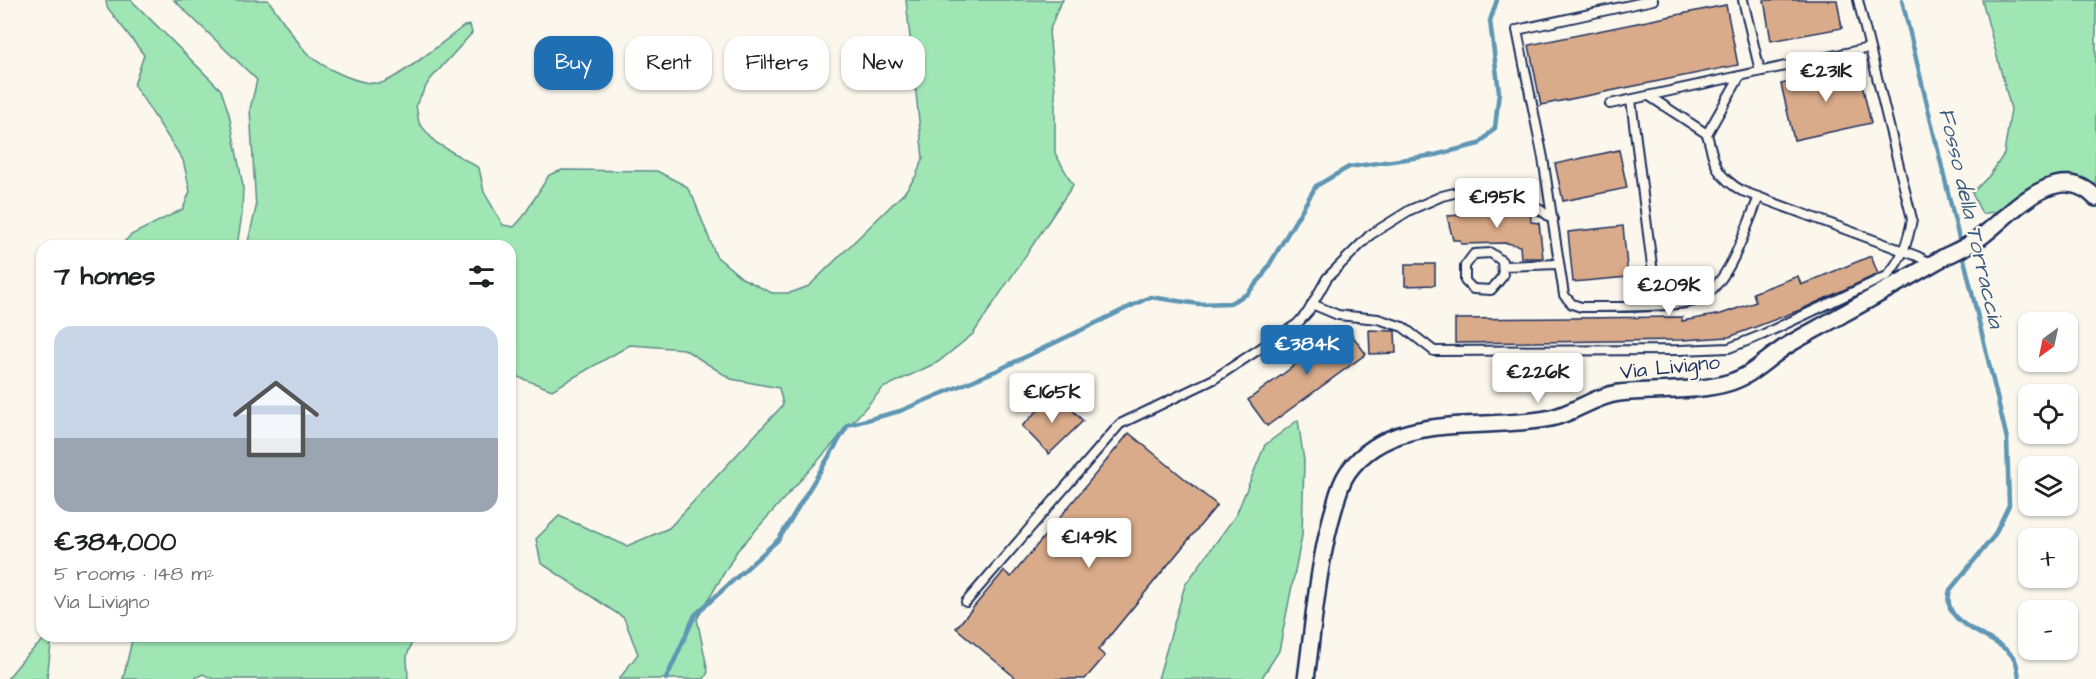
<!DOCTYPE html>
<meta charset="utf-8">
<style>
:root{--surface:#fff;--page:#f2f2f2;--text:#202124;--muted:#757577;--line:#e0e0e0;--accent:#1f6fb2}
body{margin:0;font-family:"Architects Daughter",sans-serif;background:var(--page);color:var(--text);height:100vh;display:flex;flex-direction:column;font-size:22px;white-space:nowrap}
*{box-sizing:border-box;margin:0}
p{font-size:20px;color:var(--muted)}
.icon{flex:none;width:33px;height:33px;fill:none;stroke:currentColor;stroke-width:2;stroke-linecap:round;stroke-linejoin:round}
.map{position:relative;flex:1;overflow:hidden}
.side{position:absolute;left:36px;top:240px;width:480px;height:402px;display:flex;flex-direction:column;background:var(--surface);border-radius:18px;box-shadow:0 2px 4px #0004}
.side>*{flex:none}
.banner{position:absolute;left:534px;top:36px;width:570px;height:54px;display:flex;gap:12px}
.needle{width:39px;rotate:213deg}
.buttons{position:absolute;left:2018px;top:312px;display:grid;gap:12px}
.buttons a{display:grid;place-items:center;width:60px;height:60px;border-radius:12px;background:var(--surface);box-shadow:0 2px 4px #0004;font-size:30px}
.price{position:absolute;translate:-50% -51px;padding:0 14px;border-radius:6px;background:#fff;color:#222;font-size:20px;line-height:39px;filter:drop-shadow(0 2px 3px #0008)}
.price::after{content:'';position:absolute;left:50%;top:36px;width:18px;height:14px;margin-left:-9px;background:inherit;clip-path:polygon(0 0,100% 0,50% 100%)}
.price.current{background:var(--accent);color:#fff}
ul{padding:0;list-style:none}
li{display:grid;align-content:center;gap:12px;height:318px;padding:0 18px}
li+li{border-top:2px solid var(--line)}
li span{display:grid;place-items:center;height:186px;border-radius:18px;color:#555}
li>.icon{margin-inline-start:auto}
span .icon{width:108px;height:108px;fill:#fffc;stroke-width:1}
li b{font-size:26px}
h2{display:flex;justify-content:space-between;align-items:center;height:72px;padding:0 18px;font-size:26px}
.chip{padding:0 21px;border-radius:18px;background:var(--surface);box-shadow:0 2px 4px #0004;font-size:21px;line-height:54px}
.chip.current{background:var(--accent);color:#fff}
.map>svg:first-child{display:block}
.green{fill:#9fe6b4;stroke:#5d8a89;stroke-width:1.5}
.lines{fill:none;stroke-linecap:round;stroke-linejoin:round}
.stream{stroke:#5f96b4;stroke-width:4.5}
.building{fill:#d9ab8a;stroke:#1b2f5e;stroke-width:1.5}
.service-casing{stroke:#1b2f5e;stroke-width:12}
.minor-casing{stroke:#1b2f5e;stroke-width:20}
.service{stroke:#fbf7ec;stroke-width:8}
.minor{stroke:#fbf7ec;stroke-width:15}
.labels{text-anchor:middle;dominant-baseline:central;stroke-width:4.5;stroke-linejoin:round;paint-order:stroke}
.street-label{font-size:21px;fill:#1b2f5e;stroke:#fbf7ec}
.water-label{font-size:22px;font-style:italic;fill:#385a82;stroke:#fbf7ec}
</style>
<div class="map">
<svg width="2096" height="679" viewBox="0 0 2096 679">
<rect width="100%" height="100%" fill="#fbf7ec"/>
<filter id="ink" filterUnits="userSpaceOnUse"><feTurbulence type="fractalNoise" baseFrequency=".0167" numOctaves="2"/><feDisplacementMap in="SourceGraphic" scale="12" xChannelSelector="R" yChannelSelector="G"/><feConvolveMatrix kernelMatrix="1 2 1 2 8 2 1 2 1" color-interpolation-filters="sRGB"/></filter>
<g filter="url(#ink)">
<g class="green">
<polygon points="106,0 131,0 221,90 229,114 243,186 242,214 237,246 120,246 131,235 183,209 190,191 183,160 134,85 144,55 107,7"/>
<path d="M174 0H268C281 17 292 36 306 52 321 67 359 86 381 83 397 80 448 38 464 26L470 25 472 33 429 81 416 105 419 123 435 142 479 168 484 192 503 225 514 227 523 217 549 175 562 170 657 171 686 186 693 197 716 256 742 278 772 293H790L809 286 904 193 916 176 923 158 906 0H1063L1058 8 1049 32 1055 91V153L1073 185 973 334 938 362 883 388 737 551 697 619 708 672 704 679H619L638 654 624 618 541 563 536 539 559 516 627 546 669 528 783 405 779 388 731 379 684 349 630 345 552 390 510 374V246H247L256 208 250 109 257 80Z"/>
<polygon points="1982,0 2096,0 2096,186 2078,177 2045,179 1998,211 1982,214 1972,193 1990,175 2004,154 2011,109"/>
<polygon points="1298,420 1304,461 1302,536 1279,651 1261,679 1158,679 1185,585 1236,515 1265,445"/>
<polygon points="48,636 52,636 47,679 7,679 25,657"/>
<polygon points="133,636 414,636 407,656 408,679 213,679 203,674 193,679 123,679"/>
</g>
<g class="lines">
<g class="stream">
<path d="M1902 0 2007 439 2009 505 1994 536 1950 590C1938 629 2001 634 2015 660 2018 666 2018 673 2019 679"/>
<polyline points="666,679 695,615 779,539 848,425 900,411 998,370 1150,297 1199,304 1230,303 1247,294 1262,277 1316,186 1349,167 1435,155 1479,144 1495,128 1499,92 1490,21 1497,0"/>
</g>
</g>
<g class="building">
<polygon points="1764,0 1837,0 1842,28 1771,41"/>
<polygon points="1726,5 1738,65 1541,105 1529,45"/>
<polygon points="1858,67 1871,123 1794,140 1781,84"/>
<polygon points="1619,150 1627,188 1563,201 1555,164"/>
<polygon points="1505,205 1505,213 1530,211 1531,222 1539,223 1543,258 1521,258 1520,246 1507,243 1461,244 1460,240 1453,240 1447,216 1463,215 1463,206"/>
<polygon points="1623,226 1628,277 1573,282 1568,232"/>
<polygon points="1871,256 1878,274 1800,310 1729,337 1682,340 1455,343 1455,319 1682,317 1682,321 1721,314 1756,302 1753,293 1798,276 1801,285"/>
<polygon points="1405,264 1435,264 1435,285 1405,286"/>
<polygon points="1346,327 1366,354 1267,426 1248,400"/>
<polygon points="1369,330 1395,331 1396,353 1370,354"/>
<polygon points="1056,393 1083,421 1049,454 1022,426"/>
<polygon points="1129,433 1217,505 1098,650 1105,656 1085,679 1017,679 956,628 1004,571 1011,577"/>
</g>
<g class="lines">
<defs>
<g id="service">
<path d="M1653 0 1517 30 1543 158 1564 295 1572 304 1581 307C1603 307 1686 308 1700 299 1731 281 1745 229 1759 197"/>
<polyline points="1743,0 1760,71"/>
<path d="M1740 76 1707 134C1715 164 1714 174 1742 191L1917 256 1932 264"/>
<polyline points="1649,96 1707,134"/>
<polyline points="1631,100 1657,305"/>
<polyline points="1610,104 1869,48"/>
<polygon points="1491,253 1502,261 1503,276 1491,290 1473,289 1465,281 1465,266 1474,254"/>
<polyline points="1503,266 1559,264"/>
<path d="M1312 304 1338 315 1378 319 1403 327 1434 351 1680 350 1729 348 1762 335 1887 276C1902 259 1908 242 1912 219L1858 0"/>
<polyline points="966,602 1120,424 1214,379 1297,324 1308,312 1327,278 1370,235 1410,210 1442,196 1466,190 1502,192 1525,199 1553,219"/>
</g>
<path id="minor" d="M1306 679C1314 621 1318 561 1335 505 1338 493 1341 482 1348 472 1393 409 1485 432 1551 418 1575 413 1594 396 1619 393 1654 389 1697 393 1731 382 1753 375 1769 357 1788 345 1806 334 1825 325 1843 314 1878 295 1912 275 1946 256 1959 250 1971 245 1982 236 2012 213 2058 158 2096 198"/>
</defs>
<use href="#service" class="service-casing"/>
<use href="#minor" class="minor-casing"/>
<use href="#service" class="service"/>
<use href="#minor" class="minor"/>
</g>
</g>
<g class="labels">
<g class="street-label">
<text transform="translate(1670 367) rotate(-6)">Via Livigno</text>
</g>
<g class="water-label">
<text transform="translate(1971 218) rotate(77)">Fosso della Torraccia</text>
</g>
</g>
</svg>
<div class="buttons">
<a><svg class="needle" viewBox="-14 -14 28 28"><path d="M0-13l5 13h-10z" fill="#e53935"/><path d="M0 13l5-13h-10z" fill="#757577"/></svg></a>
<a><svg class="icon" aria-label="locate" viewBox="0 0 24 24"><circle cx="12" cy="12" r="6"/><path d="M12 2v4M12 18v4M2 12h4M18 12h4"/></svg></a>
<a><svg class="icon" aria-label="layers" viewBox="0 0 24 24"><path d="M12 4l9 5-9 5-9-5zM3 14l9 5 9-5"/></svg></a>
<a>+</a>
<a>−</a>
</div>
<b class="price" style="left:1826px;top:103px">€231K</b>
<b class="price" style="left:1497px;top:229px">€195K</b>
<b class="price" style="left:1669px;top:317px">€209K</b>
<b class="price current" style="left:1307px;top:376px">€384K</b>
<b class="price" style="left:1538px;top:404px">€226K</b>
<b class="price" style="left:1052px;top:424px">€165K</b>
<b class="price" style="left:1089px;top:569px">€149K</b>
<div class="banner">
<a class="chip current">Buy</a>
<a class="chip">Rent</a>
<a class="chip">Filters</a>
<a class="chip">New</a>
</div>
<section class="side">
<h2>7 homes<svg class="icon" aria-label="filters" viewBox="0 0 24 24"><path d="M4 7h16M4 17h16"/><circle cx="9" cy="7" r="2"/><circle cx="15" cy="17" r="2"/></svg></h2>
<ul>
<li><span style="background:linear-gradient(#c9d6e8 60%,#9aa5b1 0)"><svg class="icon" aria-label="home" viewBox="0 0 24 24"><path d="M3 11l9-7 9 7M6 9v11h12V9"/></svg></span><div><b>€384,000</b><p>5 rooms · 148 m²</p><p>Via Livigno</p></div></li>
</ul>
</section>
</div>
